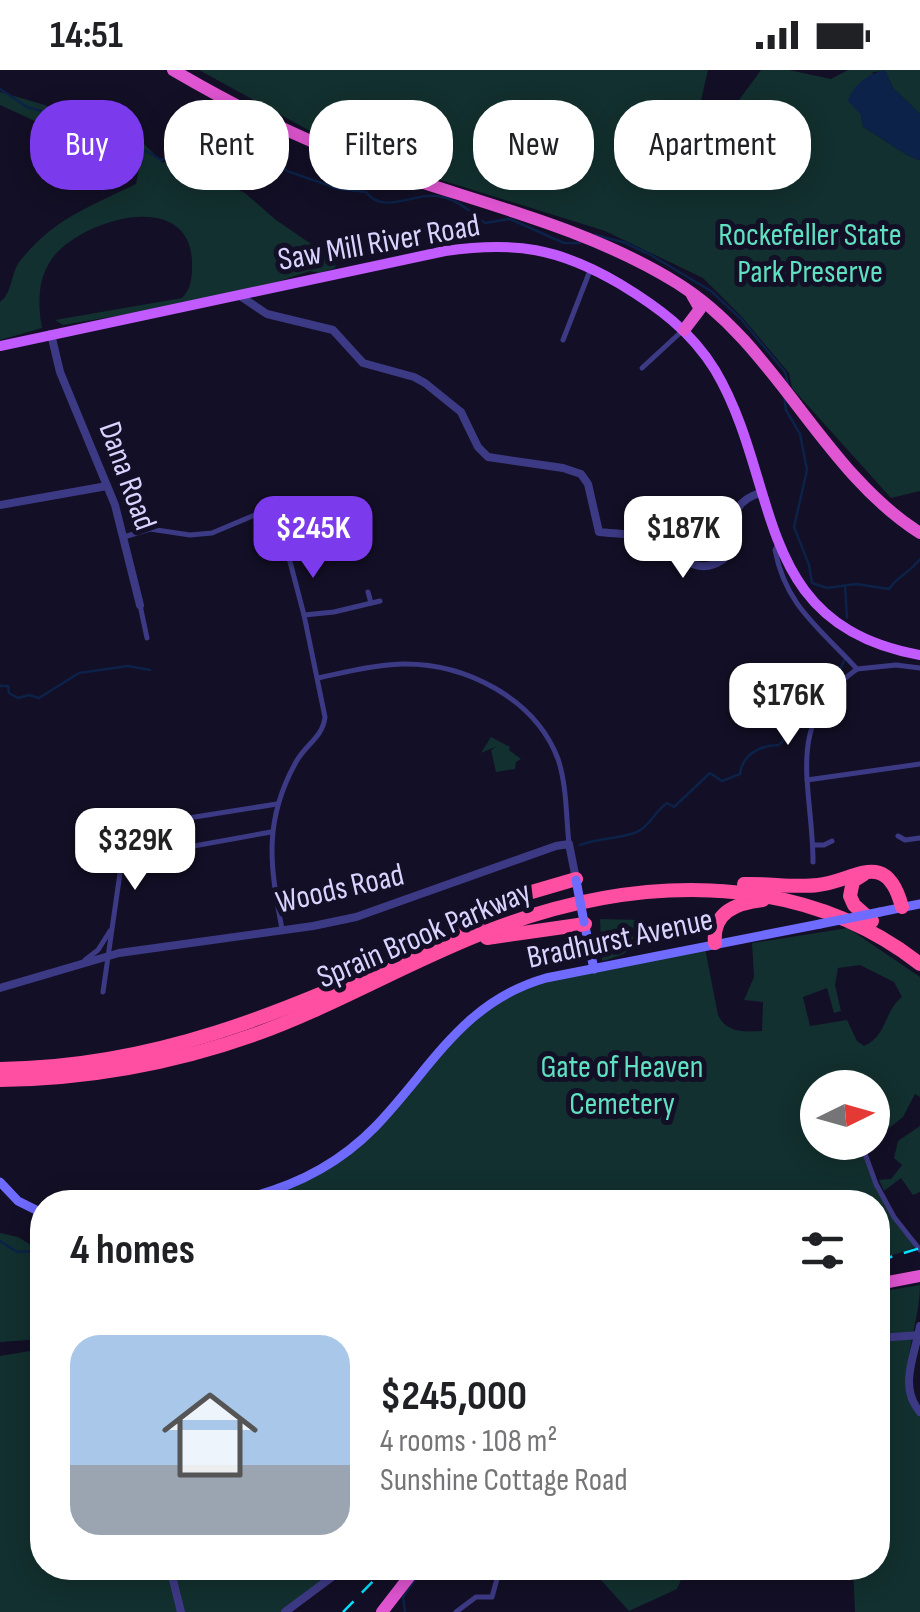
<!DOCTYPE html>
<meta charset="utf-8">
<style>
:root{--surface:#fff;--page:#f6f6f6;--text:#202124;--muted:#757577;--line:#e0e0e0;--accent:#7c3aed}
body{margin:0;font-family:"Sofia Sans Condensed",sans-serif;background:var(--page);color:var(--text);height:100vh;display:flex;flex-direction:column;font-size:38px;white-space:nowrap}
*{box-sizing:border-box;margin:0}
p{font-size:32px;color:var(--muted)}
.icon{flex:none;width:55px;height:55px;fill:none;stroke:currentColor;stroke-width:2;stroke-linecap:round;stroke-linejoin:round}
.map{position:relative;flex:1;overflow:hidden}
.drawer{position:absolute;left:30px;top:1120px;width:860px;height:390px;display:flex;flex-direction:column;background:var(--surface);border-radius:40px;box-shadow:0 5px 25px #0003}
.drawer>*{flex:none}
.hud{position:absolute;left:30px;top:30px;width:860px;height:90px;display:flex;gap:20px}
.needle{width:65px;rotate:85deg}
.controls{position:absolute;left:800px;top:1000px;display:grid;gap:20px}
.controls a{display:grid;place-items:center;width:90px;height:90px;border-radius:50%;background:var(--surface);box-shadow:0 5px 25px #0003;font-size:50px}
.price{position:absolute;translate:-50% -85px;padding:0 22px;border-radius:20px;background:#fff;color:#222;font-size:32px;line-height:65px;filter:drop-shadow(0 2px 5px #0008)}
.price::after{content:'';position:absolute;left:50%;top:60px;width:30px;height:22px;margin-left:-15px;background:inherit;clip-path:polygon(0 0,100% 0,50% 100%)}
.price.current{background:var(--accent);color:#fff}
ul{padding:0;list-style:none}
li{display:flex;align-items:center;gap:30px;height:250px;padding:0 40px}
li+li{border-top:2px solid var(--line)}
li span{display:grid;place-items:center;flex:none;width:280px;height:200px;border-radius:30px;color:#555}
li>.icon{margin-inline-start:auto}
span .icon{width:120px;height:120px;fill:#fffc;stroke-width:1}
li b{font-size:42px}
h2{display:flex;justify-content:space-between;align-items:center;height:120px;padding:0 40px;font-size:42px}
.chip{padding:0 35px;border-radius:40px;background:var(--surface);box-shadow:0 5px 25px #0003;font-size:35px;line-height:90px}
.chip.current{background:var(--accent);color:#fff}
.status{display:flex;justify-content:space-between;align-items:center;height:70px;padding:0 50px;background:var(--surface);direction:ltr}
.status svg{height:28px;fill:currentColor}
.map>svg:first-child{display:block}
.green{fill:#12302f;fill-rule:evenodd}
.water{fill:#0c2248}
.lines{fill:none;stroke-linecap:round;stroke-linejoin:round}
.stream{stroke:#0c2248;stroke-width:2.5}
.minor{stroke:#3d3a85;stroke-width:5}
.tertiary{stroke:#3d3a85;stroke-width:8}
.secondary{stroke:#6f6bff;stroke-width:9}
.primary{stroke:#c25bff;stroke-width:10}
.trunk{stroke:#e055d1;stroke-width:12}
.motorway{stroke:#ff4fa3;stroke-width:14}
.rail{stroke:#00e5ff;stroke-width:2.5;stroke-dasharray:15 12;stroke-linecap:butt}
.secondary-bridge{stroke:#6f6bff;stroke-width:9}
.labels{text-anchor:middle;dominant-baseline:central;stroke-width:10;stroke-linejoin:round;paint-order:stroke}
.park-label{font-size:32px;fill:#5fe0c0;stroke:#130f26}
.street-label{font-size:32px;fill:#d9d4ff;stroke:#130f26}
</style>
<div class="status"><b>14:51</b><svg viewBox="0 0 49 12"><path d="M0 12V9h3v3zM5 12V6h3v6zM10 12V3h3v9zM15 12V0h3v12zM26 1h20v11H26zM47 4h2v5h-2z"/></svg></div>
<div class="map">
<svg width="920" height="1542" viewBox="0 0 920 1542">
<rect width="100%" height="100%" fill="#130f26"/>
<g class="green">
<path d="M199 0H708L699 39 739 30 761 0H789L831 9 848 0H920V44L893 18 885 1 873 2 861 45 863 57C878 65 908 88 920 90V421L891 428 792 318 789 303 741 246 703 208 605 161 441 110 312 62Z"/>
<path d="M0 22 45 35 70 51 90 71 129 74 142 72 163 93 177 81 194 98 206 101 204 113 232 117 245 123 276 150 336 191 335 198 319 203 310 201 271 214 157 239 63 255 55 250 182 228C192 218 192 206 192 192 190 116 78 150 51 190 37 211 38 236 42 258L0 270V232C13 222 10 204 20 191 53 149 89 137 136 114L139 99 0 35Z"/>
<polygon points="491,667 510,677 509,680 521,689 516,692 515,699 496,702 491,680 497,676 481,683"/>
<path d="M600 849 641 850C641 879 628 884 602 891Z"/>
<path d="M848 858 920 907V1027L915 1024 903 1047 873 1071V1066L885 1051 873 1047 872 1018H818V1072L855 1073 862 1081 872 1109 915 1177 911 1179 878 1190V1132H239L347 1085 478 943 534 914 705 878 718 945C727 963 743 962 762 961L763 932 744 930 754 907 752 873ZM860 895 894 912 902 927C883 942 888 965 864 976L857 971 847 950 810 956 803 927 827 918 834 943 841 941 835 915 838 898Z"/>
<polygon points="920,1056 920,1122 913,1125 901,1108 884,1121 879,1110 891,1109 902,1095 894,1088 898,1071"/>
<polygon points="0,1163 18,1167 42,1182 42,1269 0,1272"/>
<path d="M920 1215C920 1258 892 1308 920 1346V1542H855L853 1498H878V1222Z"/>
<polygon points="42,1279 42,1498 167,1498 179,1542 0,1542 0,1286"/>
<polygon points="172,1498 341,1498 283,1542 184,1542"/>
<polygon points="590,1498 676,1498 681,1510 677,1519 629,1541"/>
</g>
<path class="water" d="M885 0 893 18 920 44V90C909 89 877 64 863 57L861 45 848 31C852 15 870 3 885 0Z"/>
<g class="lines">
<g class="stream">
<path d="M0 19 27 37 55 45 90 72 120 70 136 75 138 83 146 81 161 90 180 85 191 94 242 75 287 101 339 119 366 122C383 145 413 123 436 126 457 128 469 141 485 153L510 149 564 173H580"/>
<polyline points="595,165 623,172 649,184 711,221 741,249 785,302 788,313"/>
<path d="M784 325 786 340 800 364 807 400 794 457 809 495 812 513 827 518 856 514 889 519C897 506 911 502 920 489"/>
<polyline points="845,515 847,548"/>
<polyline points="0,616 8,616 9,623 18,628 29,625 39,628 79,603 128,596 150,600"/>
<path d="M580 775C598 768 619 769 637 762 650 756 655 741 667 733L674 737 710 703 722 711 740 704C742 685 760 675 779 675 788 664 801 657 809 647 819 634 822 615 826 600L832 599 838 603 845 589"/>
<polyline points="0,1171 17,1182 33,1181 42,1195"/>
<polyline points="405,1542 403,1527 417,1507"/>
</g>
<g class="minor">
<polyline points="563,270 591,198"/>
<polyline points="642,298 681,262"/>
<path d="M124 467 150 459 190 465 212 463 262 442 271 441 278 446 304 545 325 647C323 667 305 675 296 692 263 751 270 796 282 859"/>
<path d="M777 476 775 480C786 537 820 558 857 599L896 595 920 598"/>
<polyline points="368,522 371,533"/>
<polyline points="140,535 147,568"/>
<polyline points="304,545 334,542 380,531"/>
<path d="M318 608C346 602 374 595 402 594 465 593 535 628 558 689 567 716 566 747 569 774"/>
<polyline points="807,710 920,694"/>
<polyline points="271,762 122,789 108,786 103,777 105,766 113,760 277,734"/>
<polyline points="898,766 905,770 920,768"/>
<polyline points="813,775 824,775 832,771"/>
<path d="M813 792C813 715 782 653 857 599"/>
<polyline points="85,890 98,880 110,861"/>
<polyline points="103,922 122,789"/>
<polyline points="863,1078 876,1114 894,1147 920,1180"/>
<polyline points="456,1542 476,1527 492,1527 500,1498"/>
</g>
<g class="tertiary">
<path d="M240 226 267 244 333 260 363 293 414 307 425 313 461 342 478 377 488 387 563 398 581 404 588 414 599 462C615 464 637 463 652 470 673 479 695 509 722 490 750 470 715 437 760 423"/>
<polyline points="51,264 60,302 115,435 140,535"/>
<polyline points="0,435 107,416"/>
<polyline points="0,918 119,883 313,856 356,847 556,776 569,774 576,809"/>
<path d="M920 1256C915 1285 898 1317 920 1342"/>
<polyline points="878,1268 920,1265"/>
<polyline points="170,1498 181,1542"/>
<polyline points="285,1542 344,1498"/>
</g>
<g class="secondary">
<polyline points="880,842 920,834"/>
<polyline points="584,852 594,899"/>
<polyline points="0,1112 18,1131 42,1143"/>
<path d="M227 1132C283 1122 335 1098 375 1057 432 998 462 932 546 908L820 854"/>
</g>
<path class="primary" d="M0 276 445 181C515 171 559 178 620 214 658 237 691 261 715 300 782 413 751 555 920 585"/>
<g class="trunk">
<path d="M173 0C243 41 316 77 393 103 488 135 592 160 677 213 776 274 821 400 920 463"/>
<polyline points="684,260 700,239 692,225"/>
<polyline points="878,1214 920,1206"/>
<polyline points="382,1542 416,1498"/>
</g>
<g class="motorway">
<polyline points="864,804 853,811 850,826 854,835 872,851"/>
<path d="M744 814C769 813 794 818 818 815 855 811 886 777 902 837"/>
<polyline points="459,862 518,826 576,809"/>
<polyline points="487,868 585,854"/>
<path d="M715 873C712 842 736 833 763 830"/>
<path d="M0 999C175 997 309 929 465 861"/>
<path d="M0 1010C88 1009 176 993 259 963 338 934 410 891 488 861 629 806 796 797 920 894"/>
</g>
<g class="rail">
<polyline points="878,1191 920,1178"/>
<polyline points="343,1542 386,1498"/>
</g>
<g class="secondary-bridge">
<polyline points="576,810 584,852"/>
<polyline points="820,854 880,842"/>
</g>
</g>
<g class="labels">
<g class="park-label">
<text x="810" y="165">Rockefeller State<tspan x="810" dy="37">Park Preserve</tspan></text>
<text x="622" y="997">Gate of Heaven<tspan x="622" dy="37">Cemetery</tspan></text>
</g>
<g class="street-label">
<text transform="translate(379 173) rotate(-10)">Saw Mill River Road</text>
<text transform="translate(127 406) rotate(70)">Dana Road</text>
<text transform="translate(340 819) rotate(-13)">Woods Road</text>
<text transform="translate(424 865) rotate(-23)">Sprain Brook Parkway</text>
<text transform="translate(620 869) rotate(-12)">Bradhurst Avenue</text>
</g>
</g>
</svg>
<div class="controls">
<a><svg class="needle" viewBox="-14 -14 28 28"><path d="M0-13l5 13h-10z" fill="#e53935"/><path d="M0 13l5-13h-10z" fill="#757577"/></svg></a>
</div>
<b class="price current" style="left:313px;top:511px">$245K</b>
<b class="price" style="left:683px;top:511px">$187K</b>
<b class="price" style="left:788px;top:678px">$176K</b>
<b class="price" style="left:135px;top:823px">$329K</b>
<div class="hud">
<a class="chip current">Buy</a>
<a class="chip">Rent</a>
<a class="chip">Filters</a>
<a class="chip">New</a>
<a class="chip">Apartment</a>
</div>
<section class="drawer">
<h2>4 homes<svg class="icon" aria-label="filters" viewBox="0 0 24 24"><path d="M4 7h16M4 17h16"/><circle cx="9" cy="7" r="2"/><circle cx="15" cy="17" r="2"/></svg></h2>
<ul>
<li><span style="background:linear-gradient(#a9c7e8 65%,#9aa5b1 0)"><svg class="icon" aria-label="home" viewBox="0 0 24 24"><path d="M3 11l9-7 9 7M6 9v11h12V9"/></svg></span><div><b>$245,000</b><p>4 rooms · 108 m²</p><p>Sunshine Cottage Road</p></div></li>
</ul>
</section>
</div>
